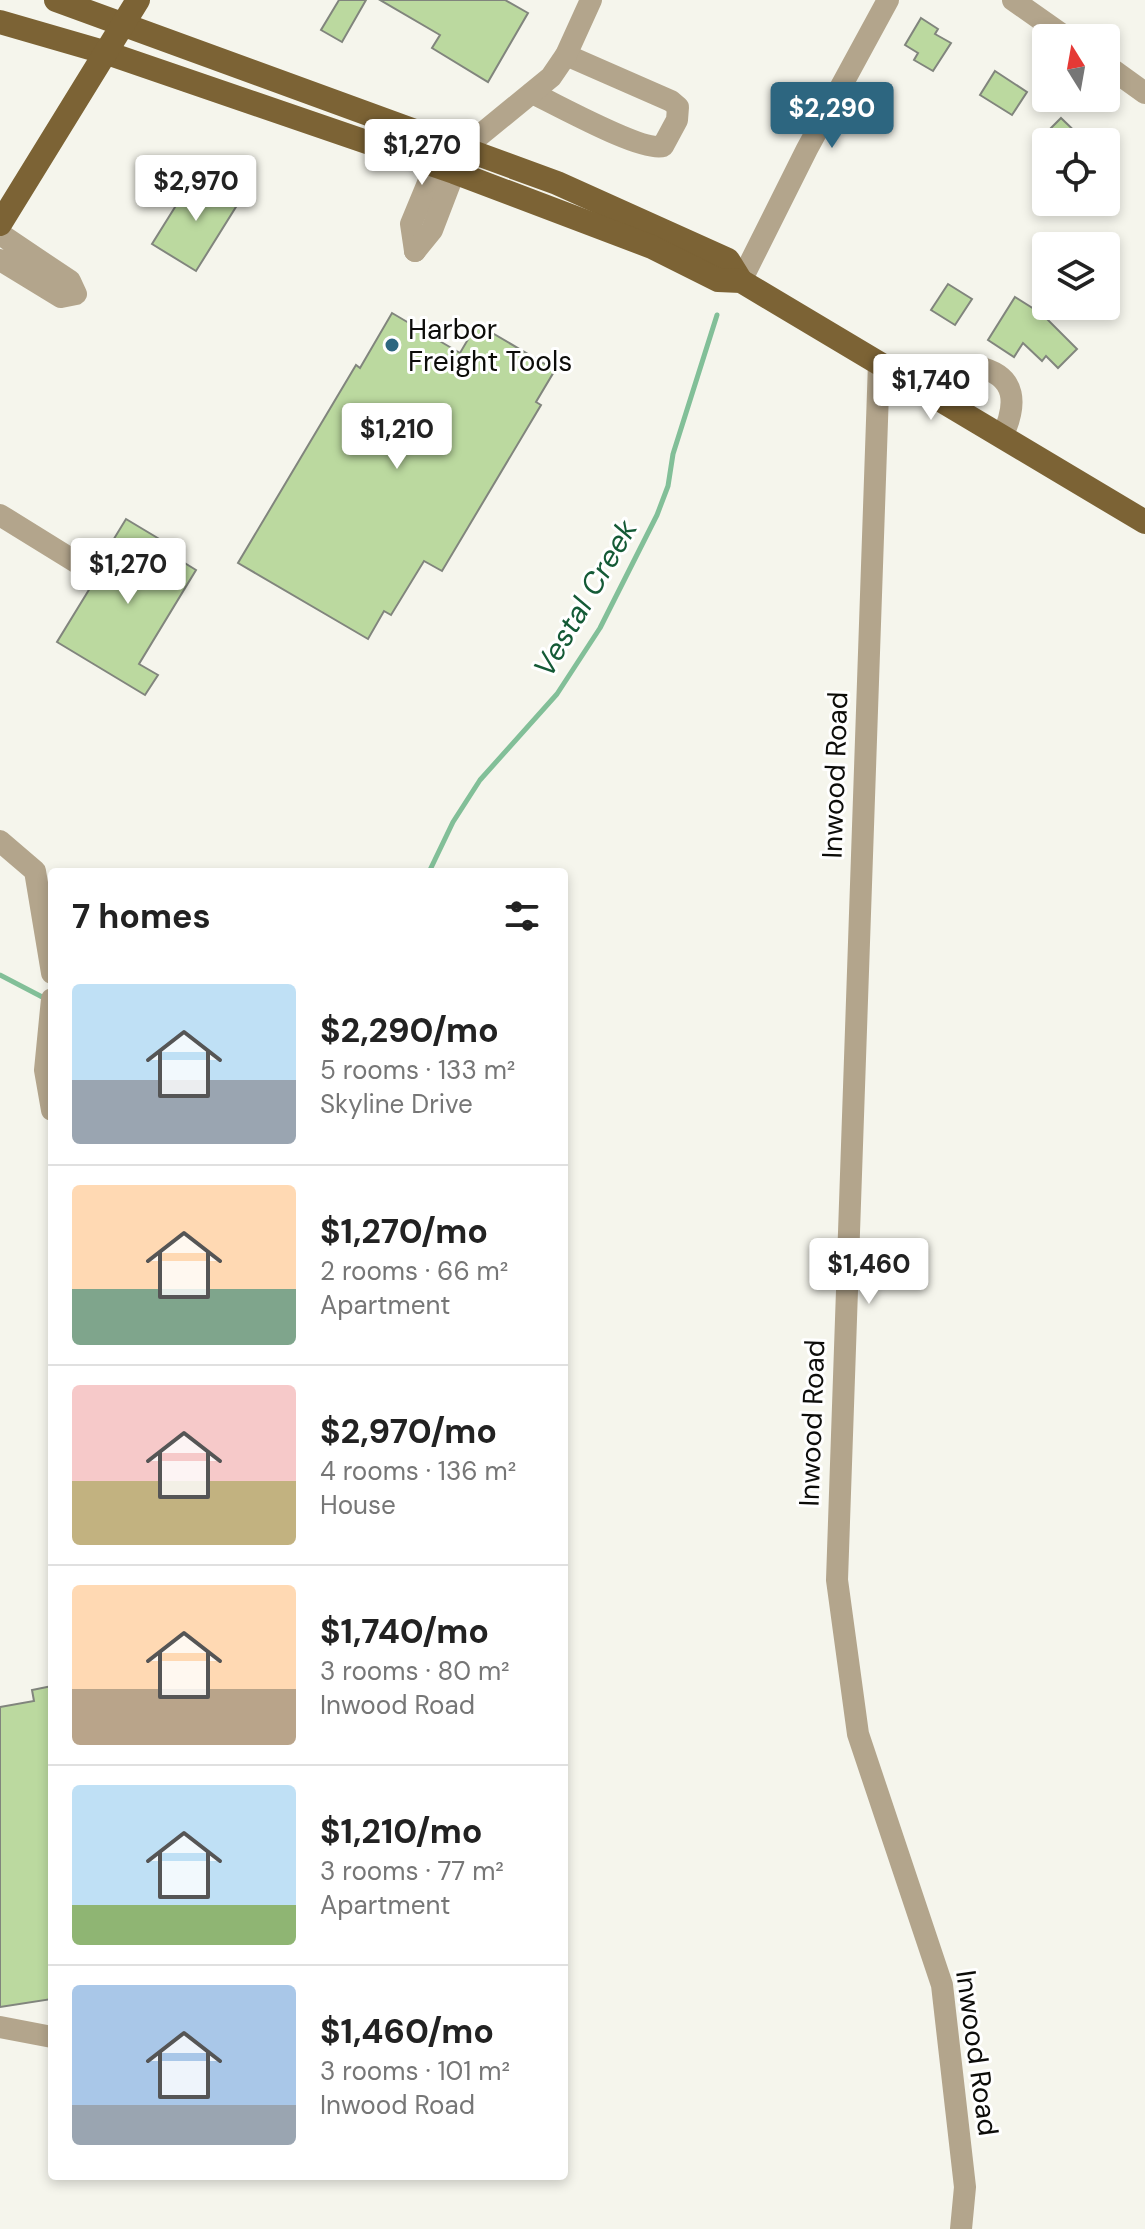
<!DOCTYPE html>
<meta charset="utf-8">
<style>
:root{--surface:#fff;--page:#f6f6f6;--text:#222;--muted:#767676;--line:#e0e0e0;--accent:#2d6680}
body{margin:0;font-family:"DM Sans",sans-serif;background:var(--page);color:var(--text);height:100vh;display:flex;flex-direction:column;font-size:30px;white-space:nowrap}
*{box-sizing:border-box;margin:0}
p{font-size:26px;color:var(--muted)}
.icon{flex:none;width:44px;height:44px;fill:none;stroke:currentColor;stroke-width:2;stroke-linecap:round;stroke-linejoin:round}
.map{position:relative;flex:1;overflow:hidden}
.panel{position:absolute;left:48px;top:868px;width:520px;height:1312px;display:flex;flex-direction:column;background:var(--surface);border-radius:8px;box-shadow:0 4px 12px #0003}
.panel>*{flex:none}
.needle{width:52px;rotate:349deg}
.tools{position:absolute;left:1032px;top:24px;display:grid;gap:16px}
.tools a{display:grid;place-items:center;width:88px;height:88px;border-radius:8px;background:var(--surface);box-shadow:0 4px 12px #0003;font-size:40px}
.price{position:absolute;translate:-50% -68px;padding:0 18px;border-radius:8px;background:#fff;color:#222;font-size:26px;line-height:52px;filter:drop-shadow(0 2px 4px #0008)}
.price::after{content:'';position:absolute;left:50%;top:48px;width:24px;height:18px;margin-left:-12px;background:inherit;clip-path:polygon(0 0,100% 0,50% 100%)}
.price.active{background:var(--accent);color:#fff}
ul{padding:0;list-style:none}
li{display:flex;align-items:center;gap:24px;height:200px;padding:0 24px}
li+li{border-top:2px solid var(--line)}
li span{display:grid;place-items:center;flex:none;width:224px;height:160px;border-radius:8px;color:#555}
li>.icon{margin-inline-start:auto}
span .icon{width:96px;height:96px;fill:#fffc;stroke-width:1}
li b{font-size:34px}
h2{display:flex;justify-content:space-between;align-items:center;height:96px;padding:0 24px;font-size:34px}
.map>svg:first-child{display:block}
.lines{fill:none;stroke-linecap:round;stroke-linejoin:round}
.stream{stroke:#82bf98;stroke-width:5}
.building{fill:#bbd99f;stroke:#81857d;stroke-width:2}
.minor{stroke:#b3a58c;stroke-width:22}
.major{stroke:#7c6335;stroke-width:24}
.poi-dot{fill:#2d6680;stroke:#fff;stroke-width:3}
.labels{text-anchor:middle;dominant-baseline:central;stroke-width:6;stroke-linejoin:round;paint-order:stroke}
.poi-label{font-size:28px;fill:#0c0c09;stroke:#fff;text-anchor:start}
.street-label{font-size:28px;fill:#0c0c09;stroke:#fff}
.water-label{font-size:30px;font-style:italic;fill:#145a36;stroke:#fff}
</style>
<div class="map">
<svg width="1145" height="2229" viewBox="0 0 1145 2229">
<rect width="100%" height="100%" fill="#f5f5ec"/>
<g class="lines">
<g class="stream">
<polyline points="429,872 453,822 480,780 557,694 600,628 657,515 668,486 673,454 717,315"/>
<polyline points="0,975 48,1000"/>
</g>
</g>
<g class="building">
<polygon points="339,0 366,0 342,42 321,30"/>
<polygon points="380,0 505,0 528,13 488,82 432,48 440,35"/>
<polygon points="921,18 938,29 935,34 951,43 933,71 914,60 918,53 905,45"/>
<polygon points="995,71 1027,92 1012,115 980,95"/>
<polygon points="1061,118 1086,142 1054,142 1045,134"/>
<polygon points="195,175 239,202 196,271 152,244"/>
<polygon points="948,284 972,299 955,325 931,310"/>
<polygon points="1015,297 1042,314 1077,349 1058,368 1046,356 1042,361 1023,343 1014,357 988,340"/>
<polygon points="392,313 460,353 477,324 555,370 536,402 541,405 442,571 424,561 391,615 384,611 368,639 238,563 356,365 360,368"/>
<polygon points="126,519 166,543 162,549 196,570 139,664 158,675 145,695 57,642 106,562 101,560"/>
<polygon points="52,1686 52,1999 0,2007 0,1707 34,1701 32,1690"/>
</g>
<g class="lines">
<g class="minor">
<polyline points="1013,0 1067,38"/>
<polyline points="1106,65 1145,93"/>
<path d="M532 93C556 104 643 153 663 146L677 120 678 107 671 101 566 55"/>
<polyline points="0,234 70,281 76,294 61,297 0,260"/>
<polyline points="415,251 411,224 435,166 463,149 551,77 566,55 591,0"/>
<polyline points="415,251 432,230 460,157"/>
<polyline points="741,281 807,149 888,0"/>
<polyline points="879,363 837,1580 858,1734 942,1985 965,2187 961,2229"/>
<path d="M921 388C929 382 937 373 946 369 954 365 969 365 978 367 1018 376 1017 405 1002 437"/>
<polyline points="0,515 84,567"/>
<polyline points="0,841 35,871 52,973"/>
<polyline points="52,999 45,1070 52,1110"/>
<polyline points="0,2027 52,2037"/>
</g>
<g class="major">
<polyline points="56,0 557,183 728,260 741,281"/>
<polyline points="0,22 107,53 454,172 652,247 718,280 741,281 1145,522"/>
<polyline points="0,224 138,0"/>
</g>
</g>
<circle class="poi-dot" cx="392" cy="345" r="8"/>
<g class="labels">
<g class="poi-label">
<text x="408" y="329">Harbor<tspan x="408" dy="32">Freight Tools</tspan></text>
</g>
<g class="street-label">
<text transform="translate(835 775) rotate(-88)">Inwood Road</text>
<text transform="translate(812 1423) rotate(-88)">Inwood Road</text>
<text transform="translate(977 2053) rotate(82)">Inwood Road</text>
</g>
<g class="water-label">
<text transform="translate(585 598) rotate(-60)">Vestal Creek</text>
</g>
</g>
</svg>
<div class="tools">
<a><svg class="needle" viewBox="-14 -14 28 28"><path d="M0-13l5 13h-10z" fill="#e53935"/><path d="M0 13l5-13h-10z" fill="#767676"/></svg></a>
<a><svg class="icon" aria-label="locate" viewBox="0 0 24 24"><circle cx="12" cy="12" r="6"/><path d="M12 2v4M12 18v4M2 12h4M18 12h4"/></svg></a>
<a><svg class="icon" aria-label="layers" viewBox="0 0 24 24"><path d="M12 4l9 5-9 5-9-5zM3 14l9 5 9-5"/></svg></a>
</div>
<b class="price active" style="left:832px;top:150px">$2,290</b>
<b class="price" style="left:422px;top:187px">$1,270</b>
<b class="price" style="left:196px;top:223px">$2,970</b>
<b class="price" style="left:931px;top:422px">$1,740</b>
<b class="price" style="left:397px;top:471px">$1,210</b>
<b class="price" style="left:128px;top:606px">$1,270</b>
<b class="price" style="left:869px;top:1306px">$1,460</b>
<section class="panel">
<h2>7 homes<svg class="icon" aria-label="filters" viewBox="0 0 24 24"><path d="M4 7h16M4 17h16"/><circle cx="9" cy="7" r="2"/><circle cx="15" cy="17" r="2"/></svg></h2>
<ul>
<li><span style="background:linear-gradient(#bfe0f5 60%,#9aa5b1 0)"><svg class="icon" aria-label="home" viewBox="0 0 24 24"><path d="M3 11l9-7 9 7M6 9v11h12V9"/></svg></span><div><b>$2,290/mo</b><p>5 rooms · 133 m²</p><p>Skyline Drive</p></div></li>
<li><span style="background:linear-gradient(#ffd9b3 65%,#7fa58c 0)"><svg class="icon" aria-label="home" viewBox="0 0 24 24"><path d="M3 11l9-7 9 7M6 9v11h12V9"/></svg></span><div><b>$1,270/mo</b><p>2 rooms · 66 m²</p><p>Apartment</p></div></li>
<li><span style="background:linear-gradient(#f6c9c9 60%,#c2b280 0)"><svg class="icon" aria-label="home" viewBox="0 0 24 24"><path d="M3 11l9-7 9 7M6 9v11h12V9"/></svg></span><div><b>$2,970/mo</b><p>4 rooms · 136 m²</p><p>House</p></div></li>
<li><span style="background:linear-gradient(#ffd9b3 65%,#b9a48a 0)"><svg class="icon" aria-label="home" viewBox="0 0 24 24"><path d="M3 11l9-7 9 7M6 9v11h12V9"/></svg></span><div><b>$1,740/mo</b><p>3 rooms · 80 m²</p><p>Inwood Road</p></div></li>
<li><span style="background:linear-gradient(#bfe0f5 75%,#8fb573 0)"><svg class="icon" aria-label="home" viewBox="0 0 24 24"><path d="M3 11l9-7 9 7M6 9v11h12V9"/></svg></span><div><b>$1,210/mo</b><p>3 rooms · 77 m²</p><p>Apartment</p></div></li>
<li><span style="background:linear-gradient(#a9c7e8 75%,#9aa5b1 0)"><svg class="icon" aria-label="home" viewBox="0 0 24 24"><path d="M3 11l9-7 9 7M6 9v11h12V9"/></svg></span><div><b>$1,460/mo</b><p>3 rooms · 101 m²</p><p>Inwood Road</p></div></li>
</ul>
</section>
</div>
